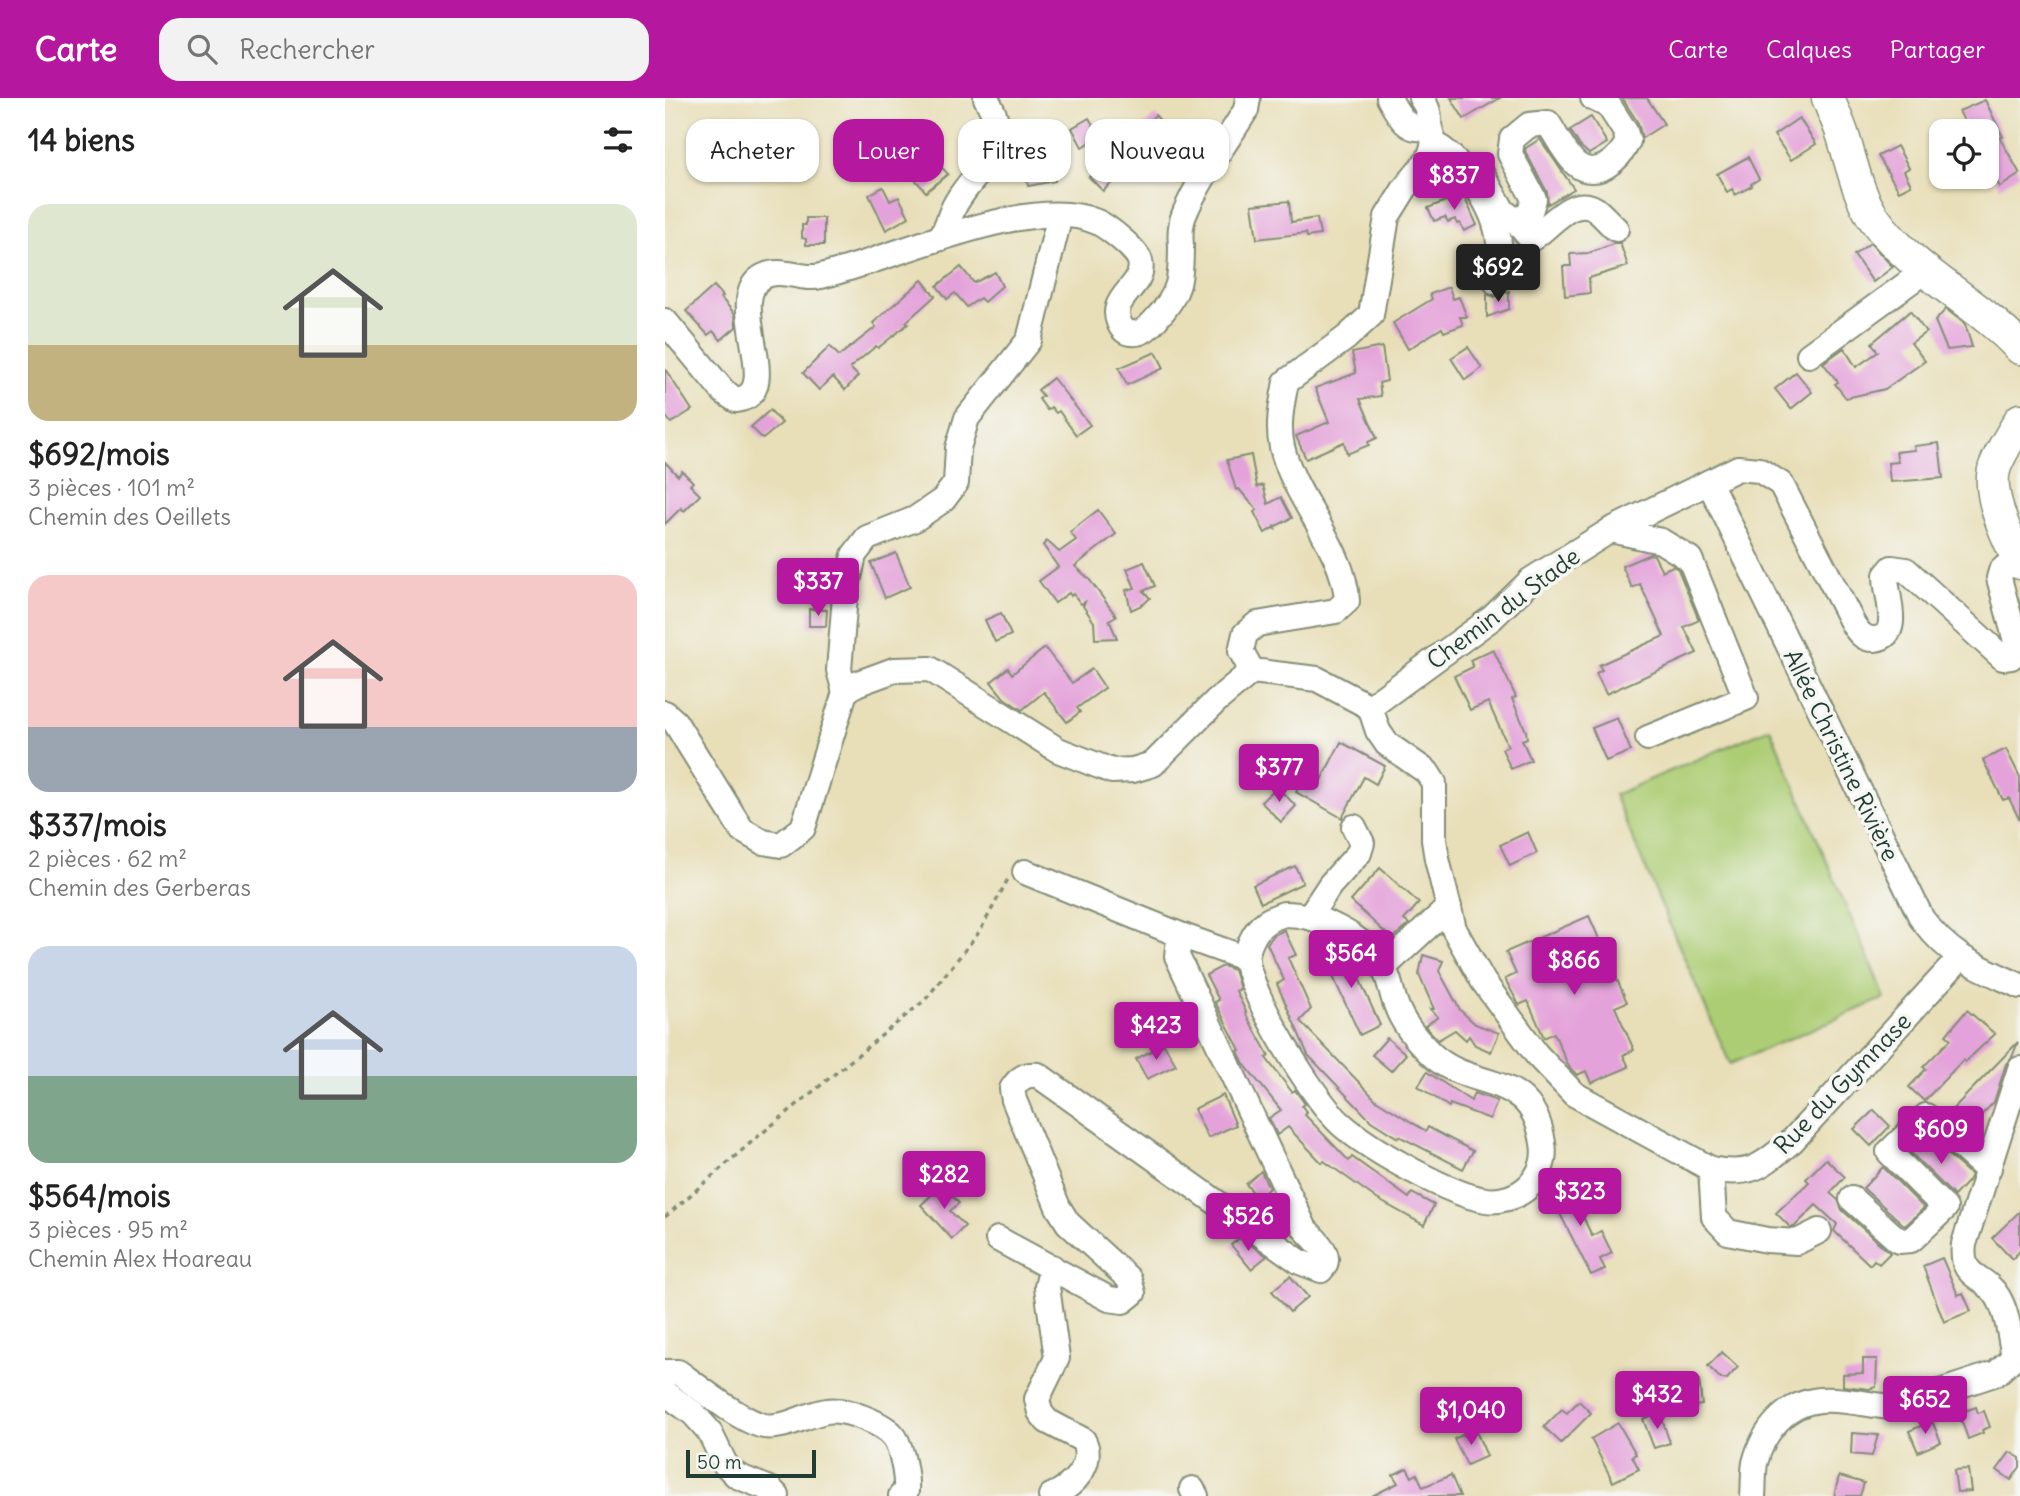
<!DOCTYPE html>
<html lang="fr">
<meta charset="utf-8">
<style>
:root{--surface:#fff;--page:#f2f2f2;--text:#222;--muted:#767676;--accent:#b5179e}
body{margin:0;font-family:Delius,sans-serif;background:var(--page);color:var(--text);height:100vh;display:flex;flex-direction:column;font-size:26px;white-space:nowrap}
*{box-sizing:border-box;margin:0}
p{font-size:23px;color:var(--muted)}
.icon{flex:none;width:38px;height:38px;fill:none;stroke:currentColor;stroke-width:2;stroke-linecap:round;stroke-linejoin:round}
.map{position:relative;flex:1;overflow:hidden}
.sheet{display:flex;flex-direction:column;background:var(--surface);width:665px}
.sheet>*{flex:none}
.guide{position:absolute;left:21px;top:21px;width:665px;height:63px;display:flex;gap:14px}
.buttons{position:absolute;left:1264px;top:21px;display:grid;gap:14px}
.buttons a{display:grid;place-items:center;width:70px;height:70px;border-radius:14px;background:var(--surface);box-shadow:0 2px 5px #0004;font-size:35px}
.scale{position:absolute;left:21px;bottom:18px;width:130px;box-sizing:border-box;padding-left:7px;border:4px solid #1f3d34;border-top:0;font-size:19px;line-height:24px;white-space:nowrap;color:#1f3d34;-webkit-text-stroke:5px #f6f6f2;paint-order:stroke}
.price{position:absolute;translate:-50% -60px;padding:0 16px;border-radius:7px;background:var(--accent);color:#fff;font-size:23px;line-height:46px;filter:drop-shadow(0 2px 4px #0008)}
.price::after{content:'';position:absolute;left:50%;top:42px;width:21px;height:16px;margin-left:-10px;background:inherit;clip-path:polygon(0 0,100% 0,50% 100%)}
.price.current{background:#222;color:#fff}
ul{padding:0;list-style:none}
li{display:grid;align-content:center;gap:14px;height:371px;padding:0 28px}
li span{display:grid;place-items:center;height:217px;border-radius:21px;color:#555}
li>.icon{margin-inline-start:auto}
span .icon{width:126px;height:126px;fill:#fffc;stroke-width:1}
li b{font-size:30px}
h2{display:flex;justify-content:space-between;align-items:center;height:84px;padding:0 28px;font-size:30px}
.tag{padding:0 24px;border-radius:21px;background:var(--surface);box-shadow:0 2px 5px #0004;font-size:24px;line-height:63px}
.tag.current{background:var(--accent);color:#fff}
header{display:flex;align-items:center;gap:42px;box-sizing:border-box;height:98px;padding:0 35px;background:var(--accent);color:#fff}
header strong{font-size:33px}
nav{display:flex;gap:38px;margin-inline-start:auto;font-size:24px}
.search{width:490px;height:63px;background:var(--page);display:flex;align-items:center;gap:18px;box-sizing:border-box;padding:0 24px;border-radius:21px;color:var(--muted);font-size:26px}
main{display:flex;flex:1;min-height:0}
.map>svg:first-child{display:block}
.green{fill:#adcd74;stroke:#668554;stroke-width:2}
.building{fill:#e4a2da}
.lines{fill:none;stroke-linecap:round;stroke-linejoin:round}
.minor-casing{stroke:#848e76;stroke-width:28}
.major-casing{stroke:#848e76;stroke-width:35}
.path{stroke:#848e76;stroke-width:3.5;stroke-dasharray:5 5;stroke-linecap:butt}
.minor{stroke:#fff;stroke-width:24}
.major{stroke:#fff;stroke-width:32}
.labels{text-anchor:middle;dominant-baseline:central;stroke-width:7;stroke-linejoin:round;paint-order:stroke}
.street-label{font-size:24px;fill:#1f3d34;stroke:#f6f6f2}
</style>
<header>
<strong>Carte</strong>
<div class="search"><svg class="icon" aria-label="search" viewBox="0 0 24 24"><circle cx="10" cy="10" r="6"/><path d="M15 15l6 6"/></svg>Rechercher</div>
<nav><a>Carte</a><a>Calques</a><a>Partager</a></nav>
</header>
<main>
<section class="sheet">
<h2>14 biens<svg class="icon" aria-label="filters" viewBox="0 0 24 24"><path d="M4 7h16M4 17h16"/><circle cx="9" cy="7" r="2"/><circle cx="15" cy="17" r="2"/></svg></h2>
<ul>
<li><span style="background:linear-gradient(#dfe7d0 65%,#c2b280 0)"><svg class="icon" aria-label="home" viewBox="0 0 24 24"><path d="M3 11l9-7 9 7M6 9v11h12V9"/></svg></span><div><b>$692/mois</b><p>3 pièces · 101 m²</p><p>Chemin des Oeillets</p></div></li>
<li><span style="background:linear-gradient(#f6c9c9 70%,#9aa5b1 0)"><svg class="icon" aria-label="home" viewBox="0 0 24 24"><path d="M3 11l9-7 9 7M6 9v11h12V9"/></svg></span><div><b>$337/mois</b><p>2 pièces · 62 m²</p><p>Chemin des Gerberas</p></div></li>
<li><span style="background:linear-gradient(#c9d6e8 60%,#7fa58c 0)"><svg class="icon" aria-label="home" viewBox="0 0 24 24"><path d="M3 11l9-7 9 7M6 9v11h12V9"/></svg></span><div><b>$564/mois</b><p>3 pièces · 95 m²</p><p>Chemin Alex Hoareau</p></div></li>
</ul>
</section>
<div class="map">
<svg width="1355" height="1398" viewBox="0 0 1355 1398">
<rect width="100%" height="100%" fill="#f6f6f2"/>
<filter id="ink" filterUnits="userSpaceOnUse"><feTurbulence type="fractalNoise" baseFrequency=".0143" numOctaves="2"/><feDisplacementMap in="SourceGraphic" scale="14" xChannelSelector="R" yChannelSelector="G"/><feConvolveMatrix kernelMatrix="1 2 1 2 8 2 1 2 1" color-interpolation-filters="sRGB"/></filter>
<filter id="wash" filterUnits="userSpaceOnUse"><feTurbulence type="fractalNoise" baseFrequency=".00686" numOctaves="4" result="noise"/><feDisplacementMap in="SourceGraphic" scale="28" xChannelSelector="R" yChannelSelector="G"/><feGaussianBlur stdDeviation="1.57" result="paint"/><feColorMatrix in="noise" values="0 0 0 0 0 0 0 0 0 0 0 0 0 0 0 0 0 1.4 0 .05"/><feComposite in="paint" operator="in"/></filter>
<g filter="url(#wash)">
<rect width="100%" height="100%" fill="#e8dfb9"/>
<polygon class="green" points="1105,630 1220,900 1065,966 949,697"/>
<g id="blocks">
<g class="building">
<polygon points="786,0 835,0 799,21"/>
<polygon points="957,0 982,0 999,26 977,40 973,25"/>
<polygon points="1320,2 1338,39 1335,40 1355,76 1335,89 1321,65 1321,33 1304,33 1294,13"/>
<polygon points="490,17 505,33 484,53 471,35"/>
<polygon points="926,19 942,45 924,56 915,48 905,32"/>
<polygon points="424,20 435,39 417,49 407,30"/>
<polygon points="1134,20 1151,46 1126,62 1109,37"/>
<polygon points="875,41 909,91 883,106 882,94 860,53 861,50"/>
<polygon points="1232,48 1244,70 1239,73 1246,87 1234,93 1213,58"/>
<polygon points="385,58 390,83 363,88 358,63"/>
<polygon points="1083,59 1094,81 1086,86 1087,88 1070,97 1067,91 1062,94 1052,76"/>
<polygon points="444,60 457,75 438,93 424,79"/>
<polygon points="269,61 283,76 261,94 248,79"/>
<polygon points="218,89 225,103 234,99 244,119 221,132 204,97"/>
<polygon points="798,96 812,127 799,133 795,125 792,126 790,121 783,124 780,119 769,123 763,110"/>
<polygon points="624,103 626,124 652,120 655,137 642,139 641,135 592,141 587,107"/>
<polygon points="141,120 159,120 159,147 141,147 141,141 137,140 137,127 141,127"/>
<polygon points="951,145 955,145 963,168 924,180 925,195 900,198 898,168 906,168 905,156 924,155"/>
<polygon points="1205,145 1228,169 1208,184 1189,157"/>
<polygon points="858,157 863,177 846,181 848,160"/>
<polygon points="296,169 309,185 330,174 337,188 319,204 315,200 302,209 290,195 282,201 272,188"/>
<polygon points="257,182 270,198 241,224 243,226 213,250 211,248 185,270 193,278 180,292 168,279 154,292 138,275 165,248 174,258 211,229 208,225"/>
<polygon points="49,188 58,198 56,200 70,216 71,229 56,242 48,233 43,237 21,213"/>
<polygon points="784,189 788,201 794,199 802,219 795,219 798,227 779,234 777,230 743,251 728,225 767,201 765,196"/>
<polygon points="844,193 844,211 822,219 822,196 830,199"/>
<polygon points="1281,211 1300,226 1307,249 1282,252 1270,223"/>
<polygon points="1245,213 1261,234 1246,245 1260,263 1220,291 1181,300 1170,286 1173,284 1158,265 1179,250 1191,269 1213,254 1207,245"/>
<polygon points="717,249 722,283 714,285 716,298 695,301 712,340 703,344 704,347 682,356 679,344 641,361 631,338 664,324 650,290 691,275 687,255"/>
<polygon points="803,249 817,270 800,282 786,260"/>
<polygon points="491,254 499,270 462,287 454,270"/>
<polygon points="0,271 27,312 6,325 0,317"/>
<polygon points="1131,274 1147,294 1126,311 1110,291"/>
<polygon points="388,280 425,327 411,337 394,313 391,315 386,309 382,312 374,301 378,298 373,292"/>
<polygon points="105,312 117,325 98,341 86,329"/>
<polygon points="1274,345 1278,380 1225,384 1223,365 1233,364 1231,354 1250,352 1249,348"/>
<polygon points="586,357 592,389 598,387 603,406 616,399 627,420 609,429 610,431 608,430 600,435 589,414 592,412 574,391 571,392 562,362"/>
<polygon points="0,364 13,378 17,373 28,384 25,387 35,397 19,413 16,410 0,426"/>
<polygon points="433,412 451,436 410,468 424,481 451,518 444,522 452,540 430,541 429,524 418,508 420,504 416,506 408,496 406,498 404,495 390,505 374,483 393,469 378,447 382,443 394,454 411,442 405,434"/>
<polygon points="231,455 245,489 220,500 206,465"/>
<polygon points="985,456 989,457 997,473 1008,468 1013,471 1034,522 1019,529 1032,555 941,596 931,575 937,572 934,567 999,538 975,486 967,490 957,468"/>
<polygon points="479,464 490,488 478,493 485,500 479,506 466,512 461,492 470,490 462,471"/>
<polygon points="144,511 162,512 161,528 144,528"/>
<polygon points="336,515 346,537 330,544 320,522"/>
<polygon points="380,550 407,585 427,571 440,590 412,610 415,614 402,624 379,594 357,612 339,600 326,584 343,570 347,576"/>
<polygon points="828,551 851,599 847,601 861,633 862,640 857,642 866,662 846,671 837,651 843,648 823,604 805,612 789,578 808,569 805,562"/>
<polygon points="952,620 966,653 941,663 927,630"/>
<polygon points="676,644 720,668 711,686 699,679 677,720 631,694 641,675 655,684"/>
<polygon points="1341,651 1355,679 1355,723 1344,700 1338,702 1318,662"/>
<polygon points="612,689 631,708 616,724 596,704"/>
<polygon points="863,734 872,755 845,768 835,747"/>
<polygon points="630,768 638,785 596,805 588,787"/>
<polygon points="715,770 754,805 739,822 744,826 727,841 686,803"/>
<polygon points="924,818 962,904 950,909 969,952 958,957 964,969 926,985 921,973 912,977 904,969 889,935 879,940 863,903 854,907 840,881 851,876 841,854"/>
<polygon points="619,832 631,857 623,860 646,911 635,923 711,1002 761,1033 763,1029 808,1053 798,1071 734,1038 733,1040 706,1023 643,957 612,886 619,882 602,846 609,837"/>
<polygon points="672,846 675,848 690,882 694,880 715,927 695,937 656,853"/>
<polygon points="758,857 778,863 774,873 795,912 810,926 834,935 826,954 810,947 804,938 801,942 790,932 773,942 760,928 773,919 765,911 769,911 754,877"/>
<polygon points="558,868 569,872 575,891 571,893 581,914 580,915 604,958 601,960 627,994 630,992 640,1006 637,1008 642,1015 640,1017 684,1063 687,1059 744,1100 747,1095 769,1107 759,1127 712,1101 659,1063 657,1065 623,1029 612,1037 604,1020 616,1012 579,966 573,953 575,952 550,904 554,902 541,877"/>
<polygon points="1302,912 1330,936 1300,964 1298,962 1259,1003 1244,989 1261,971 1258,969 1286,941 1281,937"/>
<polygon points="722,940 741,956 726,973 707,957"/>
<polygon points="1353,944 1347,959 1341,966 1329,1004 1301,1033 1282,1017"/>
<polygon points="499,946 511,967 482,981 471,961"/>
<polygon points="762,974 806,1003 809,995 832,1003 825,1021 785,1006 784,1009 753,988"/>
<polygon points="558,997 571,1027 543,1040 529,1011"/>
<polygon points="1209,1012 1225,1028 1206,1048 1189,1031"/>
<polygon points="1262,1038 1306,1077 1303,1083 1289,1098 1245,1054"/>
<polygon points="1161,1061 1180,1079 1165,1095 1173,1102 1177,1112 1225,1155 1214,1166 1209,1162 1205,1167 1169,1133 1172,1126 1151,1107 1129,1129 1125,1129 1111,1115 1144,1084 1141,1081"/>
<polygon points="1218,1069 1259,1110 1240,1128 1198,1090"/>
<polygon points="596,1073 604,1090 593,1100 581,1086"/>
<polygon points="900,1080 927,1138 936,1133 947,1155 935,1161 940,1171 926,1177 882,1090"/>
<polygon points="277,1087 294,1105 285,1113 300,1128 287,1141 256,1107"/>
<polygon points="1355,1113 1355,1153 1347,1161 1327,1140"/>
<polygon points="575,1140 602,1158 586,1171 566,1147"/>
<polygon points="1277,1160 1293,1197 1298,1195 1306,1213 1279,1224 1258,1168"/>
<polygon points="625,1178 643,1199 625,1214 607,1193"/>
<polygon points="1057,1254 1073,1269 1062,1281 1056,1281 1043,1268"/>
<polygon points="1198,1261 1212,1261 1211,1289 1204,1291 1178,1288 1178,1276 1198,1275"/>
<polygon points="1034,1281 1037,1307 1013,1311 1014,1283"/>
<polygon points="914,1303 926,1315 896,1345 879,1329 897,1311 902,1315"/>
<polygon points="1311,1309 1313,1315 1319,1313 1325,1329 1317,1332 1318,1335 1303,1341 1294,1315"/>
<polygon points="995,1315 1005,1345 989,1350 978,1321"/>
<polygon points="1267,1323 1276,1344 1253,1354 1244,1333"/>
<polygon points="953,1325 971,1356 967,1358 974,1371 948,1384 926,1341"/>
<polygon points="810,1331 822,1358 802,1367 789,1341"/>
<polygon points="1187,1335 1213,1337 1207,1358 1186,1356"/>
<polygon points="1345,1354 1355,1360 1355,1369 1346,1382 1332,1372"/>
<polygon points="742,1370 747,1379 752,1376 758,1389 786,1377 795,1398 707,1398 733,1385 728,1377"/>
<polygon points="1303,1371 1306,1393 1292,1394 1289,1372"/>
<polygon points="1174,1378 1199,1385 1195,1398 1169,1398"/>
</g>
</g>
</g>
<g filter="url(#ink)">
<use href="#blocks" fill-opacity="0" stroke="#848e76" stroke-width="2"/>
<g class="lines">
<defs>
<g id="minor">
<path d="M724 0C732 15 744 39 764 27 765 17 763 9 756 0"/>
<path d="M769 45C798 64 831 109 834 145 834 158 832 171 831 184"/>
<path d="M798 71H814L838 113 850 122 864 117 869 101 845 56 847 41 864 27 883 25C891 37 900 56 911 66 931 83 955 61 963 43L960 33 944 8 928 0"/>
<path d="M850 122 866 141C885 130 906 97 930 111 937 116 944 125 951 131"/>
<path d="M275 140C283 129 284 117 291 105 316 62 353 56 321 0"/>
<path d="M0 223 59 294 71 302C123 296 56 199 99 178 117 169 137 183 156 178 226 162 366 94 432 124 443 129 472 152 475 163 480 183 458 193 453 209 450 218 455 233 465 235 477 237 485 228 492 220 515 195 516 182 516 148 515 138 515 127 519 117 532 84 562 43 581 12L583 0"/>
<polyline points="1144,257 1261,172"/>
<path d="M1044 384 1257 821C1286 860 1312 868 1355 888"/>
<polyline points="946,432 996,443 1025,461 1081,600 983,640"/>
<polyline points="180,594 174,572 180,498 189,457 202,440 250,421 278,402 291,385 293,350 302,320 364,242 395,117"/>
<path d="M705 609 827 520 866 482 946 432 1073 370 1094 372 1116 386 1188 526C1193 534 1199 542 1210 541 1239 538 1220 496 1221 477L1227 470 1241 472 1338 560 1346 559 1353 551 1334 480 1336 473 1355 456"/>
<path d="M705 609 713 633 722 646 762 674 769 685V742L772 761 789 831 818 883 872 957 909 996 1046 1071C1087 1079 1096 1068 1127 1043L1295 860"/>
<path d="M705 609 652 581 587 573 576 553 580 536 592 526 671 513 682 503C680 451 629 401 617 349 612 328 617 305 621 284L681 240 706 217 722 119 740 90 764 61 769 45 764 27"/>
<polyline points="0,615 10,624 77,732 98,744 116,747 138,730 180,594 191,586 229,572 265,571 393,652 447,673 468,672 488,666 551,603 587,573"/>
<polyline points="360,774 518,838"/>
<path d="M619 816C654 816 699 838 718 869 724 878 726 893 730 904 737 925 750 940 766 956 807 995 867 970 878 1045 881 1062 876 1075 864 1088 853 1099 835 1104 821 1102 785 1097 704 1051 676 1026 649 1002 585 898 582 862 581 850 590 832 600 825 604 821 613 818 619 816Z"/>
<polyline points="644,819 665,787 694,755 697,745 689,729"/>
<polyline points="719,869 784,809"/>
<polyline points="1046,1071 1049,1119 1063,1134 1102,1142 1132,1144 1154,1133"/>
<polyline points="1187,1101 1234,1143 1246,1142 1280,1110 1224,1054 1261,1018 1317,1067 1324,1070"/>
<path d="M333 1141 444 1201 458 1203 468 1195 464 1181 403 1125 393 1109 349 1002 347 991C354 980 360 976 373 977L635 1164 656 1172C670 1157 651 1143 640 1131L512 858 513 849 518 838 582 861"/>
<path d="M0 1274H13C32 1288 77 1324 99 1328 121 1331 141 1316 162 1313 179 1310 220 1325 230 1340 237 1351 242 1380 241 1393L236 1398"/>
<polyline points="0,1295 28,1315 44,1333 60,1366 72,1378 105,1391 112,1398"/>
<polyline points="527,1391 531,1398"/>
<path d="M386 1398C408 1389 431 1365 418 1342L382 1323 375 1314 372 1301 392 1260 382 1189 387 1169"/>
<path d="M1088 1398C1089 1388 1088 1376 1090 1365 1098 1333 1121 1305 1155 1302 1178 1300 1203 1307 1226 1309L1235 1307 1332 1275 1349 1259C1345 1239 1343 1216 1333 1199 1318 1174 1295 1183 1299 1146L1355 971"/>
</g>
<g id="major">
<path d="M1163 0C1167 11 1173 23 1177 35 1186 62 1192 95 1208 119 1246 174 1311 202 1355 250"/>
<path d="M1355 322C1347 337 1337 351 1331 366 1319 392 1343 440 1355 465"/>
</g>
</defs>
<use href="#minor" class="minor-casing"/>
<use href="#major" class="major-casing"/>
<polyline class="path" points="0,1119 90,1041 260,902 315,833 343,781"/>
<use href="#minor" class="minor"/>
<use href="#major" class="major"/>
</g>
</g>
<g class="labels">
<g class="street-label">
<text transform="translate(838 510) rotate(-37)">Chemin du Stade</text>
<text transform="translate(1177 657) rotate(64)">Allée Christine Rivière</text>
<text transform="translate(1177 985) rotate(-46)">Rue du Gymnase</text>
</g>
</g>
</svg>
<div class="buttons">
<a><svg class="icon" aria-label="locate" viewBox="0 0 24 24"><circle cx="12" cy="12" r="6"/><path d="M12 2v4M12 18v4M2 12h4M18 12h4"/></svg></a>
</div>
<div class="scale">50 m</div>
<b class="price" style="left:789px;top:114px">$837</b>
<b class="price current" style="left:833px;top:206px">$692</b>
<b class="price" style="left:153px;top:520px">$337</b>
<b class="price" style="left:614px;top:706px">$377</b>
<b class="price" style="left:686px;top:892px">$564</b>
<b class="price" style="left:909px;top:899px">$866</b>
<b class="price" style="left:491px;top:964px">$423</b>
<b class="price" style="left:1276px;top:1068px">$609</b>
<b class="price" style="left:279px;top:1113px">$282</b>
<b class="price" style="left:915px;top:1130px">$323</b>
<b class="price" style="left:583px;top:1155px">$526</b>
<b class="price" style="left:992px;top:1333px">$432</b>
<b class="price" style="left:1260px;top:1338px">$652</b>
<b class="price" style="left:806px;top:1349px">$1,040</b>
<div class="guide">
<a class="tag">Acheter</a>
<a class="tag current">Louer</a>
<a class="tag">Filtres</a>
<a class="tag">Nouveau</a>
</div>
</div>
</main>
